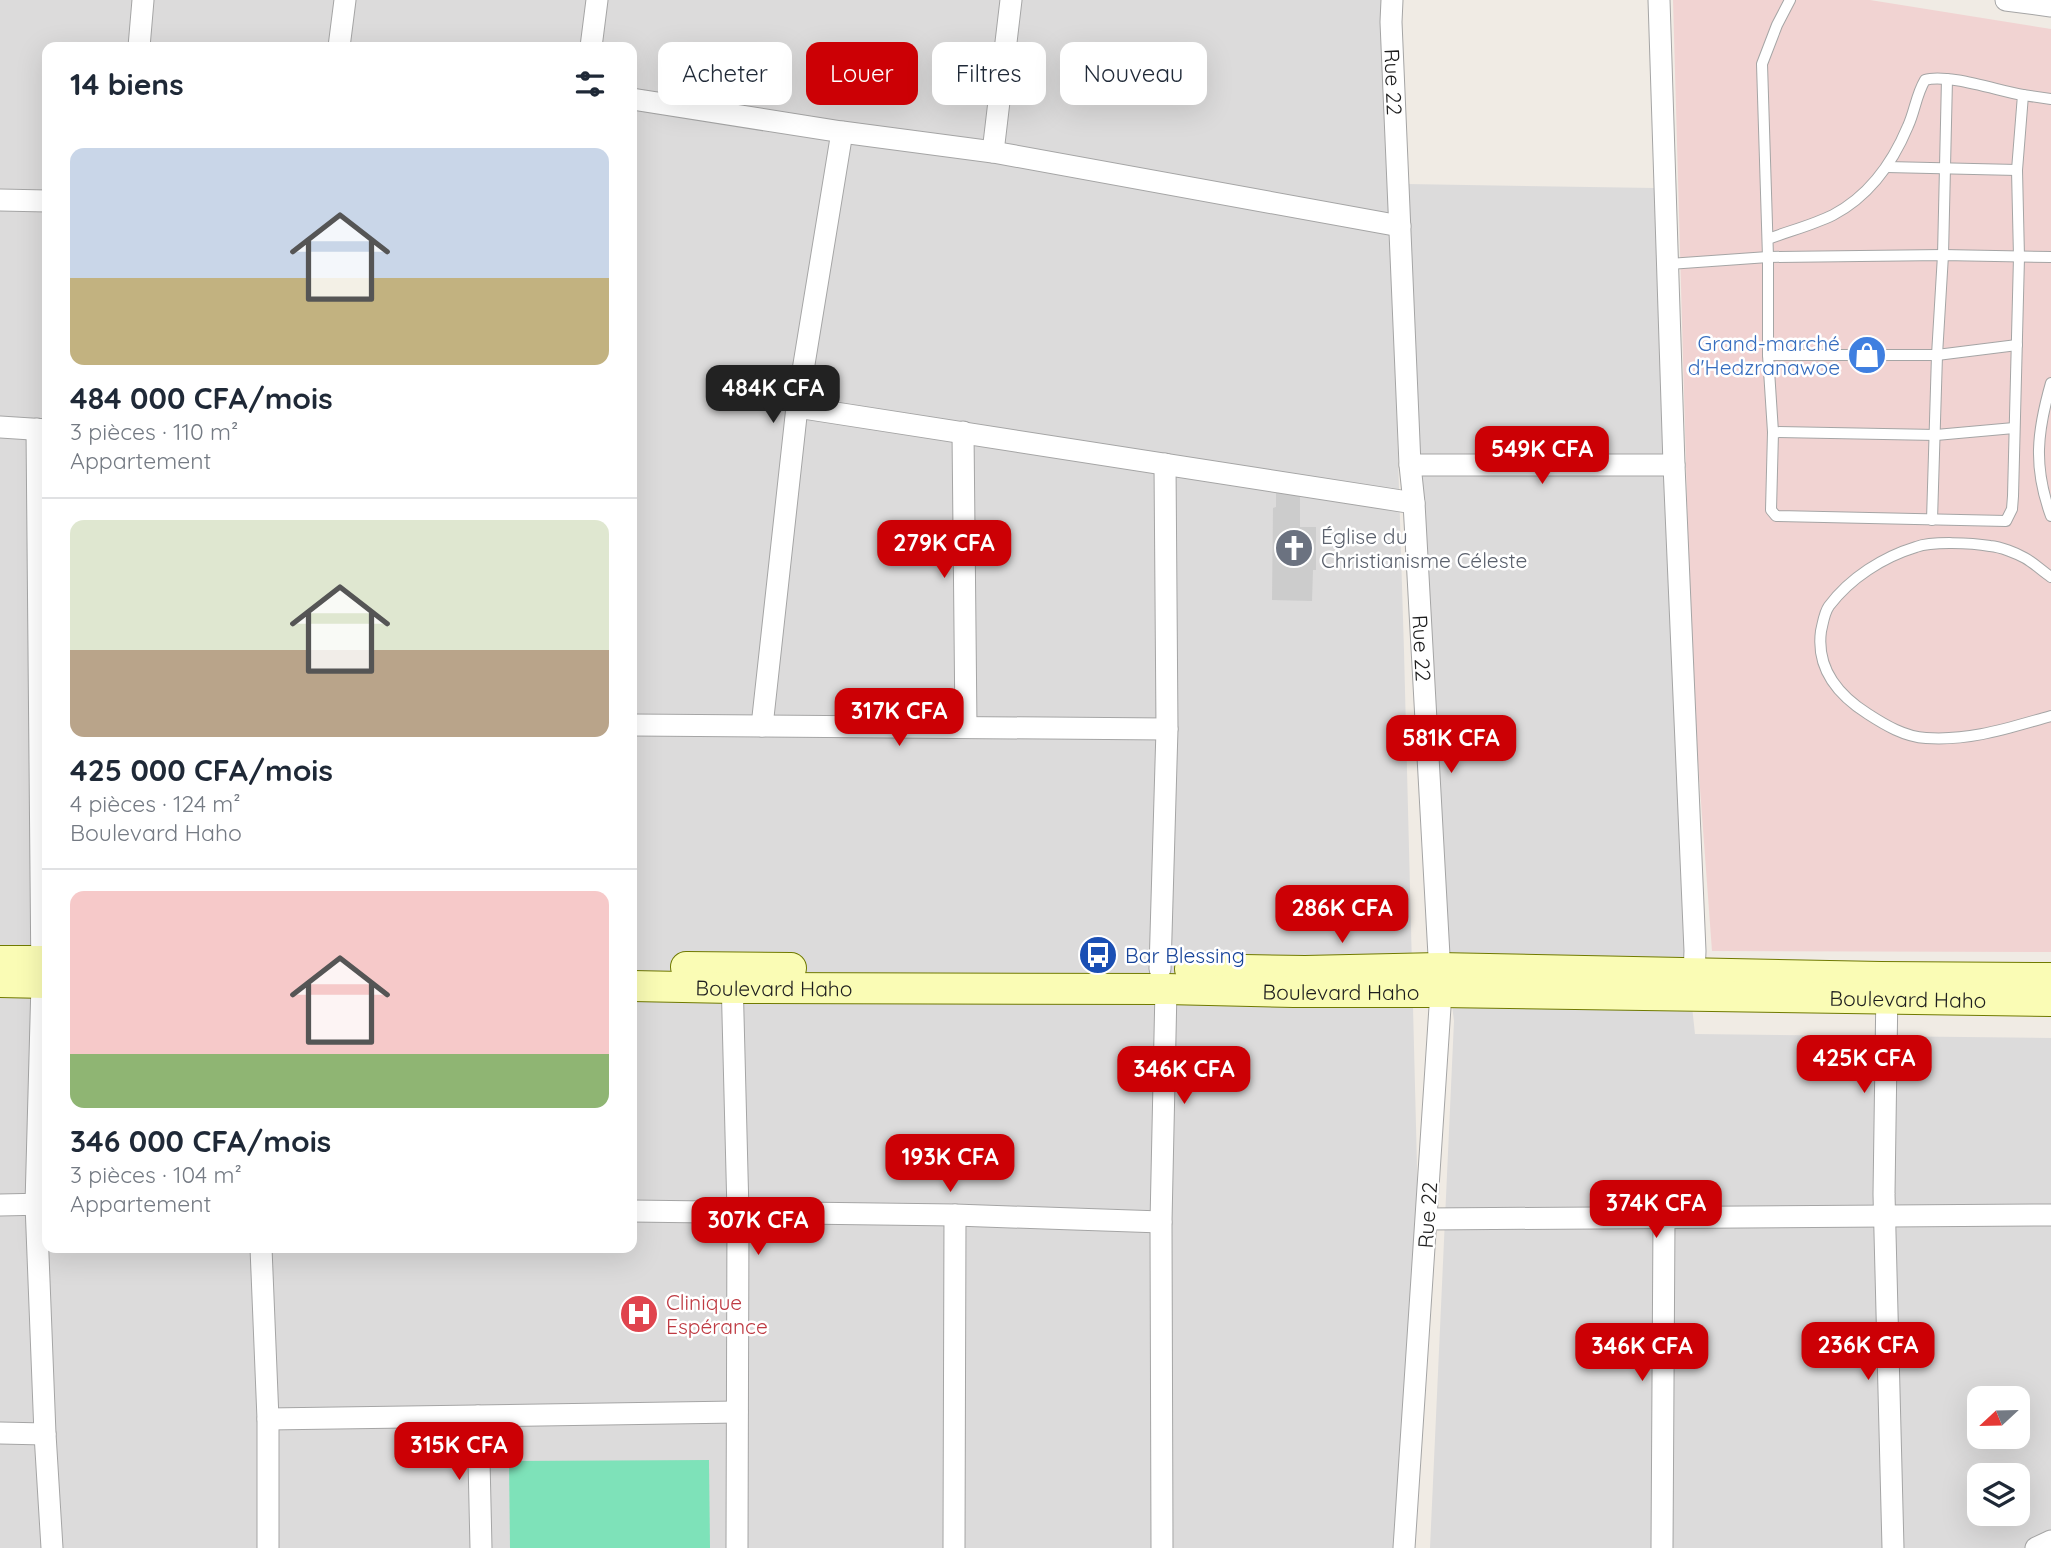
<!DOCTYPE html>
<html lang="fr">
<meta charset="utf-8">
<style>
:root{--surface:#fff;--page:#f6f6f7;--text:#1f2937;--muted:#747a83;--line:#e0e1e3;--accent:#cc0005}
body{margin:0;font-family:Quicksand,sans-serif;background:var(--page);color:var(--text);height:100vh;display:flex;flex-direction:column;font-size:26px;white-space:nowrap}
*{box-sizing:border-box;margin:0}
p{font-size:23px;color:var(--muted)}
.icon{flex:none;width:38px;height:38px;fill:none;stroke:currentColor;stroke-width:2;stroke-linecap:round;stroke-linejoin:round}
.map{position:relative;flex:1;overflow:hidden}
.drawer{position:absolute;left:42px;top:42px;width:595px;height:1211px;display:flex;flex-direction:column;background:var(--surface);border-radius:14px;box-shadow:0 7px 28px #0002}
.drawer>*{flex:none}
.hud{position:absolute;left:658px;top:42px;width:665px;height:63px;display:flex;gap:14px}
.needle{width:46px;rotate:248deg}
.fabs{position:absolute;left:1967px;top:1386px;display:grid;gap:14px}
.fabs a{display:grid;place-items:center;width:63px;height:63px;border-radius:14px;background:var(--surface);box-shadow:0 7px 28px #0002;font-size:35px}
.price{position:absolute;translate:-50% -60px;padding:0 16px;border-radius:14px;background:var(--accent);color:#fff;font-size:23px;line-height:46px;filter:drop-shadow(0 2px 4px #0008)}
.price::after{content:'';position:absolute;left:50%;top:42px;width:21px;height:16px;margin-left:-10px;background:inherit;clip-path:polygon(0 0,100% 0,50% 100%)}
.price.active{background:#222;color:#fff}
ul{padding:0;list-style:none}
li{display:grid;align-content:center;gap:14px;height:371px;padding:0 28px}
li+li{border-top:2px solid var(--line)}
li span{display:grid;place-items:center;height:217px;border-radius:14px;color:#555}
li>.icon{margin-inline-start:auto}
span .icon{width:126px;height:126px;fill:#fffc;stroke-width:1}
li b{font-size:30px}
h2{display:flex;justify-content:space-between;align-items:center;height:84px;padding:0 28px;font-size:30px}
.pill{padding:0 24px;border-radius:14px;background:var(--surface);box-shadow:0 7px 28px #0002;font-size:24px;line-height:63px}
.pill.active{background:var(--accent);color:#fff}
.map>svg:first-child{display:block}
.residential{fill:#dcdbdb;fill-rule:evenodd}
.commercial{fill:#f1d3d2}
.religious{fill:#ccc}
.pitch{fill:#7ee2b9}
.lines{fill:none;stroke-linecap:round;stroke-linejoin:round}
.lane-casing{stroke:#a5a5a5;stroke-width:12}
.street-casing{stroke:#a5a5a5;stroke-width:23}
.secondary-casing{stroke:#707a01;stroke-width:32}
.lane{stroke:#fff;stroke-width:10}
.street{stroke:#fff;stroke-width:21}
.secondary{stroke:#fafcb5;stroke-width:30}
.labels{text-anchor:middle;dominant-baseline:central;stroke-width:5;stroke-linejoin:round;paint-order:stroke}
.street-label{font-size:21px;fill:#1e1e1e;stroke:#fff}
.shop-label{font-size:21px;fill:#366cbe;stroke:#fff;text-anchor:end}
.worship-label{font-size:21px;fill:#5b616d;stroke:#fff;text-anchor:start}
.transit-label{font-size:21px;fill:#164399;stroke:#fff;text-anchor:start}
.health-label{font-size:21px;fill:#be3a42;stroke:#fff;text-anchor:start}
</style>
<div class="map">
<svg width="2051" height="1548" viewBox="0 0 2051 1548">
<rect width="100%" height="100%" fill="#f0ebe4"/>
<g class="residential">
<path d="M0 0H1384L1404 651 1418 1205 1395 1548H0ZM47 47H632V1248H47Z"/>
<path d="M1407 184 1655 188 1684 933 1695 1034 2051 1038V1548H1430L1454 1021 1421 765ZM1979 1398H2018V1437H1979ZM1979 1475H2018V1514H1979Z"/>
</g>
<polygon class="commercial" points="1673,0 1870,0 2051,29 2051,952 1712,951 1692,680"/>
<polygon class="religious" points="1276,486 1300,486 1300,527 1316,527 1316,570 1313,570 1312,601 1272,600 1273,508 1276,507"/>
<polygon class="pitch" points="709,1460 710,1548 510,1548 509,1461"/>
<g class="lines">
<defs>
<g id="lane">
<polyline points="2023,95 2051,99"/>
<polyline points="1887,167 2017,170"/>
<path d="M1768 239C1789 231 1813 225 1833 215 1869 196 1893 162 1908 126 1915 111 1916 95 1925 80 1946 73 1999 91 2023 95L2017 170 2019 257 2013 496 2012 509 2006 521 1776 516 1771 510 1773 432 1768 355V257L1762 64 1777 25 1790 0"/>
<polyline points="1669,264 1768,257 1943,255 2051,257"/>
<polyline points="1768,355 1937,355 2017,345"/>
<path d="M2051 383C2037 432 2033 467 2051 516"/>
<polyline points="1773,432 1936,435 2014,428"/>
<polyline points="1932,520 1937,355 1943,255 1947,79"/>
<path d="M2051 577C2042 571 2034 563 2025 558 2016 553 2001 547 1990 546 1972 543 1932 541 1916 547 1883 557 1850 578 1829 606 1824 613 1823 623 1821 631 1816 668 1838 695 1868 714 1885 725 1905 737 1926 738 1971 741 2008 728 2051 716"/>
</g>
<g id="street">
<path id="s1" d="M1392 0 1391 22 1410 465 1414 503 1441 992 1404 1548"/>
<polyline points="1659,0 1674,465 1695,951 1694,974"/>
<polyline points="2006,0 2051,6"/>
<polyline points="139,47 143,0"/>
<polyline points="339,47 345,0"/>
<polyline points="591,47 597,0"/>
<polyline points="632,99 842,132 993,152 1400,226"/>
<polyline points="993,152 1011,0"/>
<polyline points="0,200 47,201"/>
<polyline points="797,407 1414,503"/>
<polyline points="0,427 47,430"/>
<polyline points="37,429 42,983 36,1204 45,1434 52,1548"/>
<polyline points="963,432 966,727"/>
<polyline points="1410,465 1674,465"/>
<polyline points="632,725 1167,729"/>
<polyline points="762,726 797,407 842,132"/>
<polyline points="1160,969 1167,729 1165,464"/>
<polyline points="732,976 738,1212 737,1548"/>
<polyline points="1887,987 1884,1194 1893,1548"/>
<polyline points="0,1205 47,1204"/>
<polyline points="632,1211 955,1215 1161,1222"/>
<polyline points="1427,1219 2051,1215"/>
<polyline points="261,1248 268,1419 268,1548"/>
<polyline points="478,1416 481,1548"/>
<polyline points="268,1419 737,1412"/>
<polyline points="0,1433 45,1434"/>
<polyline points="954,1548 955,1215"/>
<polyline points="1162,1548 1161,1222 1166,989"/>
<polyline points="1662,1548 1664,1219"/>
<polyline points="2036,1548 2051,1541"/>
</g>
<g id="secondary">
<polyline points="0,961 47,961"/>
<polyline points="686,967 791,968"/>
<polyline points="1190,969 1305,971 1439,968 1881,977 2051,978"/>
<polyline points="0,982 47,983"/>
<path id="s2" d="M632 986 733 988 1166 989 1294 992H1441L2051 1001"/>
</g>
</defs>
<use href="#lane" class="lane-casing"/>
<use href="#street" class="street-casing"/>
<use href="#secondary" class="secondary-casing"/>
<use href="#lane" class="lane"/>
<use href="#street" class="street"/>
<use href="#secondary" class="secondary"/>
</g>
<defs>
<symbol id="shop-disc" viewBox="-11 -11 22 22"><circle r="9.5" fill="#3f7fe0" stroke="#fff"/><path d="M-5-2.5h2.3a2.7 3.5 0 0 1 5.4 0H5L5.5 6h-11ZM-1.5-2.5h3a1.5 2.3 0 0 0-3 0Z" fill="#fff"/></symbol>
<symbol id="church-disc" viewBox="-11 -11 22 22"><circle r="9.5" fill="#6b7280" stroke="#fff"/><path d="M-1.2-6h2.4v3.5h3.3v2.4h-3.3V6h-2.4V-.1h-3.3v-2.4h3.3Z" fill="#fff"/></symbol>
<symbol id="bus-disc" viewBox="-11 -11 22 22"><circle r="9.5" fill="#1a4fb4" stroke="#fff"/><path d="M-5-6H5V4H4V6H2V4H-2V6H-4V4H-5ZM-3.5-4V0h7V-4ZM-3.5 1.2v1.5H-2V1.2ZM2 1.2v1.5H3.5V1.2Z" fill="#fff"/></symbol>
<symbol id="hospital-disc" viewBox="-11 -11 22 22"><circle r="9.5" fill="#e0444e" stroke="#fff"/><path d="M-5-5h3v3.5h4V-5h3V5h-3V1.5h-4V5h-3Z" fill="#fff"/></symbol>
</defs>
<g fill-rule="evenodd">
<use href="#shop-disc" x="1845" y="333" width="44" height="44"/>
<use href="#church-disc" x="1272" y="526" width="44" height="44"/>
<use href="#bus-disc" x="1076" y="933" width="44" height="44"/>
<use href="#hospital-disc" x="617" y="1292" width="44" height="44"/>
</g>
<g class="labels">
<g class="street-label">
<text stroke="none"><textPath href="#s1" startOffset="82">Rue 22</textPath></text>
<text stroke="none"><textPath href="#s1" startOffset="649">Rue 22</textPath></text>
<text stroke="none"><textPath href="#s2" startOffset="142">Boulevard Haho</textPath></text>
<text stroke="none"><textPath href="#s2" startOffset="709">Boulevard Haho</textPath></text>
<text stroke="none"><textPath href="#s2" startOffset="1276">Boulevard Haho</textPath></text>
<text transform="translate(1427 1215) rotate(-86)">Rue 22</text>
</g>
<g class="shop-label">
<text x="1840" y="343">Grand-marché<tspan x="1840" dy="24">d'Hedzranawoe</tspan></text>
</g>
<g class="worship-label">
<text x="1321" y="536">Église du<tspan x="1321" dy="24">Christianisme Céleste</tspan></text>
</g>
<g class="transit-label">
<text x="1125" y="955">Bar Blessing</text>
</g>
<g class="health-label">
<text x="666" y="1302">Clinique<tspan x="666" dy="24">Espérance</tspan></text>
</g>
</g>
</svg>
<div class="fabs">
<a><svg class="needle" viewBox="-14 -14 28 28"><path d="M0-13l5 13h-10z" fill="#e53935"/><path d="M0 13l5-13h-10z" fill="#747a83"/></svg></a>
<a><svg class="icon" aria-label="layers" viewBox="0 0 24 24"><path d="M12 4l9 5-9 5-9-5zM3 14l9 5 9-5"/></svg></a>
</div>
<b class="price active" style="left:773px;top:425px">484K CFA</b>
<b class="price" style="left:1542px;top:486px">549K CFA</b>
<b class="price" style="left:944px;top:580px">279K CFA</b>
<b class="price" style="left:899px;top:748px">317K CFA</b>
<b class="price" style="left:1451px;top:775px">581K CFA</b>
<b class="price" style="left:1342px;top:945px">286K CFA</b>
<b class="price" style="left:1864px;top:1095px">425K CFA</b>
<b class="price" style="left:1184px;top:1106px">346K CFA</b>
<b class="price" style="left:950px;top:1194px">193K CFA</b>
<b class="price" style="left:1656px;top:1240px">374K CFA</b>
<b class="price" style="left:758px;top:1257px">307K CFA</b>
<b class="price" style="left:1868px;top:1382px">236K CFA</b>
<b class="price" style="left:1642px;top:1383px">346K CFA</b>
<b class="price" style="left:459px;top:1482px">315K CFA</b>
<div class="hud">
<a class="pill">Acheter</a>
<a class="pill active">Louer</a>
<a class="pill">Filtres</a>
<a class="pill">Nouveau</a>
</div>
<section class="drawer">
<h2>14 biens<svg class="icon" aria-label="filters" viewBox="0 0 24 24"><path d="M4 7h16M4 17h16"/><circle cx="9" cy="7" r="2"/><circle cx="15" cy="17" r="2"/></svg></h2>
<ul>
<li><span style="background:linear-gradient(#c9d6e8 60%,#c2b280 0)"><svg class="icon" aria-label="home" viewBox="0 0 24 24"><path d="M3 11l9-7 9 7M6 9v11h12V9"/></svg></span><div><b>484 000 CFA/mois</b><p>3 pièces · 110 m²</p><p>Appartement</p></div></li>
<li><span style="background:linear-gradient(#dfe7d0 60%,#b9a48a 0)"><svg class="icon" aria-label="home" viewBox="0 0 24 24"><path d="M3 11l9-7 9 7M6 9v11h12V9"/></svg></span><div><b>425 000 CFA/mois</b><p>4 pièces · 124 m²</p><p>Boulevard Haho</p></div></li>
<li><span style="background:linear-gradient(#f6c9c9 75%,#8fb573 0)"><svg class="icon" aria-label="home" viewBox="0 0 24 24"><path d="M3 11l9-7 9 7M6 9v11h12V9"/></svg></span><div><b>346 000 CFA/mois</b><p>3 pièces · 104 m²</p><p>Appartement</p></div></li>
</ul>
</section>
</div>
